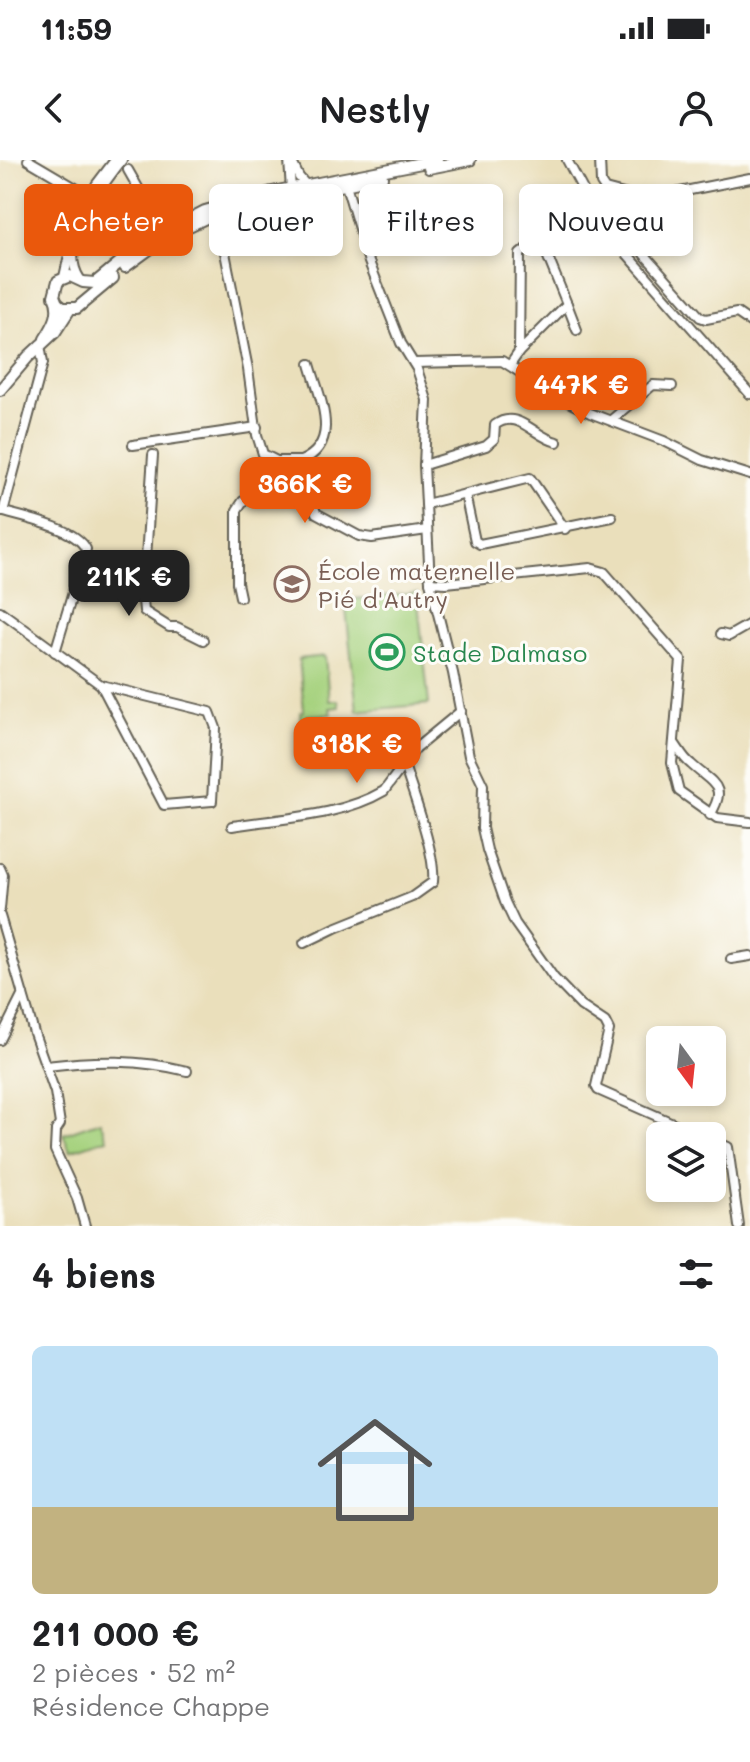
<!DOCTYPE html>
<html lang="fr">
<meta charset="utf-8">
<style>
:root{--surface:#fff;--page:#f6f6f6;--text:#202124;--muted:#757577;--line:#e0e0e0;--accent:#ea580c}
body{margin:0;font-family:Mali,sans-serif;background:var(--page);color:var(--text);height:100vh;display:flex;flex-direction:column;font-size:30px;white-space:nowrap}
*{box-sizing:border-box;margin:0}
p{font-size:26px;color:var(--muted)}
.icon{flex:none;width:44px;height:44px;fill:none;stroke:currentColor;stroke-width:2;stroke-linecap:round;stroke-linejoin:round}
.map{position:relative;height:1066px;overflow:hidden}
.side{display:flex;flex-direction:column;background:var(--surface);flex:1}
.side>*{flex:none}
.hud{position:absolute;left:24px;top:24px;width:702px;height:72px;display:flex;gap:16px}
.needle{width:52px;rotate:165deg}
.fabs{position:absolute;left:646px;top:866px;display:grid;gap:16px}
.fabs a{display:grid;place-items:center;width:80px;height:80px;border-radius:12px;background:var(--surface);box-shadow:0 4px 12px #0003;font-size:40px}
.price{position:absolute;translate:-50% -68px;padding:0 18px;border-radius:16px;background:var(--accent);color:#fff;font-size:26px;line-height:52px;filter:drop-shadow(0 2px 4px #0008)}
.price::after{content:'';position:absolute;left:50%;top:48px;width:24px;height:18px;margin-left:-12px;background:inherit;clip-path:polygon(0 0,100% 0,50% 100%)}
.price.selected{background:#222;color:#fff}
ul{padding:0;list-style:none}
li{display:grid;align-content:center;gap:16px;height:424px;padding:0 32px}
li+li{border-top:2px solid var(--line)}
li span{display:grid;place-items:center;height:248px;border-radius:12px;color:#555}
li>.icon{margin-inline-start:auto}
span .icon{width:144px;height:144px;fill:#fffc;stroke-width:1}
li b{font-size:34px}
h2{display:flex;justify-content:space-between;align-items:center;height:96px;padding:0 32px;font-size:34px}
.pill{padding:0 28px;border-radius:12px;background:var(--surface);box-shadow:0 4px 12px #0003;font-size:28px;line-height:72px}
.pill.selected{background:var(--accent);color:#fff}
.status{display:flex;justify-content:space-between;align-items:center;height:56px;padding:0 40px;background:var(--surface);direction:ltr}
.status svg{height:22px;fill:currentColor}
header{display:flex;justify-content:space-between;align-items:center;height:104px;padding:0 32px;background:var(--surface);font-size:36px;font-weight:600}
.map>svg:first-child{display:block}
.grass{fill:#a6d27e;stroke:#61774d;stroke-width:2}
.lines{fill:none;stroke-linecap:round;stroke-linejoin:round}
.minor-casing{stroke:#646054;stroke-width:12}
.major-casing{stroke:#646054;stroke-width:14}
.minor{stroke:#fff;stroke-width:8}
.major{stroke:#fff;stroke-width:10}
.labels{text-anchor:middle;dominant-baseline:central;stroke-width:6;stroke-linejoin:round;paint-order:stroke}
.education-label{font-size:24px;fill:#785e54;stroke:#fdfcf7;text-anchor:start}
.leisure-label{font-size:24px;fill:#27864d;stroke:#fdfcf7;text-anchor:start}
</style>
<div class="status"><b>11:59</b><svg viewBox="0 0 49 12"><path d="M0 12V9h3v3zM5 12V6h3v6zM10 12V3h3v9zM15 12V0h3v12zM26 1h20v11H26zM47 4h2v5h-2z"/></svg></div>
<header><svg class="icon" aria-label="back" viewBox="0 0 24 24"><path d="M15 5l-7 7 7 7"/></svg>Nestly<svg class="icon" aria-label="person" viewBox="0 0 24 24"><circle cx="12" cy="8" r="4"/><path d="M4 21q1-7 8-7t8 7"/></svg></header>
<div class="map">
<svg width="750" height="1066" viewBox="0 0 750 1066">
<rect width="100%" height="100%" fill="#fdfcf7"/>
<filter id="ink" filterUnits="userSpaceOnUse"><feTurbulence type="fractalNoise" baseFrequency=".0125" numOctaves="2"/><feDisplacementMap in="SourceGraphic" scale="16" xChannelSelector="R" yChannelSelector="G"/><feConvolveMatrix kernelMatrix="1 2 1 2 8 2 1 2 1" color-interpolation-filters="sRGB"/></filter>
<filter id="wash" filterUnits="userSpaceOnUse"><feTurbulence type="fractalNoise" baseFrequency=".006" numOctaves="4" result="noise"/><feDisplacementMap in="SourceGraphic" scale="32" xChannelSelector="R" yChannelSelector="G"/><feGaussianBlur stdDeviation="1.8" result="paint"/><feColorMatrix in="noise" values="0 0 0 0 0 0 0 0 0 0 0 0 0 0 0 0 0 1.4 0 .05"/><feComposite in="paint" operator="in"/></filter>
<g filter="url(#wash)">
<rect width="100%" height="100%" fill="#eadfbb"/>
<g class="grass">
<polygon points="417,433 429,544 357,551 345,440"/>
<polygon points="325,496 329,541 338,540 339,547 330,548 331,554 306,556 306,562 301,562 300,552 304,551 299,499"/>
<polygon points="100,961 107,979 70,991 63,974"/>
</g>
</g>
<g filter="url(#ink)">
<g class="lines">
<defs>
<g id="minor">
<polyline points="28,0 89,36"/>
<polyline points="289,0 291,30"/>
<polyline points="291,0 299,17 306,25 304,27"/>
<polyline points="567,0 597,56 614,79 750,234"/>
<polyline points="600,0 601,23 605,29 650,41 670,34 750,18"/>
<polyline points="128,10 166,77"/>
<polyline points="345,22 369,102 401,183 417,209 427,240 424,305 430,422 453,513 469,596 483,625 482,668 487,690 505,742 515,763 554,818 581,846 605,862 609,870 596,926 598,930 702,976"/>
<polyline points="96,25 115,0"/>
<polyline points="650,41 651,47 642,84 644,94 700,157 706,159 737,153 750,162"/>
<polyline points="216,47 248,209 257,275 263,294 277,301 301,301 316,353 359,376 372,378 427,370"/>
<polyline points="64,117 77,60 83,47"/>
<path d="M80 119C56 84 101 27 122 0"/>
<polyline points="567,144 577,170"/>
<polyline points="414,203 502,201 564,240 590,253 664,281 702,300 750,315"/>
<polyline points="510,205 519,192 567,144 545,90 525,90 520,94 519,192"/>
<polyline points="611,260 653,225 672,226"/>
<polyline points="133,285 257,267"/>
<path d="M301 301C343 283 319 237 310 204"/>
<path d="M424 305 486 286 494 279 495 265C518 248 534 277 557 282"/>
<polyline points="465,334 475,381 480,384 612,357"/>
<polyline points="426,344 530,318 565,369"/>
<path d="M0 351C22 357 76 368 86 389L55 492"/>
<polyline points="3,352 43,203 40,185"/>
<polyline points="84,399 141,419 144,451 169,467 177,467 203,480"/>
<polyline points="141,419 145,412 153,295"/>
<polyline points="430,422 446,423 590,408 604,412 681,500 672,603 679,631 717,658 750,662"/>
<polyline points="240,437 237,423 237,350 243,341 307,322"/>
<polyline points="0,451 101,525 210,552 216,568 212,641 164,645 101,525"/>
<polyline points="721,474 729,476 750,464"/>
<path d="M675 584C680 591 684 599 691 604 711 623 729 625 710 655"/>
<path d="M232 666C281 658 340 657 384 631L416 588 461 551"/>
<polyline points="0,708 3,715 0,749"/>
<polyline points="0,756 34,873 55,932 60,964 56,970 55,990 77,1038 85,1066"/>
<path d="M304 783 335 768 412 737 433 722C436 693 413 634 404 605"/>
<polyline points="731,799 750,796"/>
<polyline points="0,880 23,834"/>
<path d="M46 906C94 900 139 899 187 911"/>
<polyline points="712,980 728,987 739,1066"/>
</g>
<g id="major">
<polyline points="429,8 470,0"/>
<polyline points="249,45 382,17"/>
<polyline points="125,107 166,77 210,56"/>
<polyline points="57,143 63,148 77,148 113,118"/>
<path d="M45 179C54 165 62 152 54 136L58 121 70 116 83 122 95 123 142 84 205 51 272 32 437 0"/>
<polyline points="0,230 28,197 55,172 70,149"/>
</g>
</defs>
<use href="#minor" class="minor-casing"/>
<use href="#major" class="major-casing"/>
<use href="#minor" class="minor"/>
<use href="#major" class="major"/>
</g>
</g>
<defs>
<symbol id="school-ring" viewBox="-11 -11 22 22"><circle r="9.5" fill="#fdfcf7" stroke="#8d6e63" stroke-width="1.5"/><path d="M0-5L7-2L0 1L-7-2ZM-4 1L0 2.5L4 1V4Q0 6-4 4Z" fill="#8d6e63"/></symbol>
<symbol id="stadium-ring" viewBox="-11 -11 22 22"><circle r="9.5" fill="#fdfcf7" stroke="#2e9e5b" stroke-width="1.5"/><path d="M0-5a6.5 5 0 1 0 0 10a6.5 5 0 1 0 0-10ZM-3.5-1.8h7v3.6h-7Z" fill="#2e9e5b"/></symbol>
</defs>
<g fill-rule="evenodd">
<use href="#school-ring" x="272" y="404" width="40" height="40"/>
<use href="#stadium-ring" x="367" y="472" width="40" height="40"/>
</g>
<g class="labels">
<g class="education-label">
<text x="318" y="410">École maternelle<tspan x="318" dy="28">Pié d'Autry</tspan></text>
</g>
<g class="leisure-label">
<text x="413" y="492">Stade Dalmaso</text>
</g>
</g>
</svg>
<div class="fabs">
<a><svg class="needle" viewBox="-14 -14 28 28"><path d="M0-13l5 13h-10z" fill="#e53935"/><path d="M0 13l5-13h-10z" fill="#757577"/></svg></a>
<a><svg class="icon" aria-label="layers" viewBox="0 0 24 24"><path d="M12 4l9 5-9 5-9-5zM3 14l9 5 9-5"/></svg></a>
</div>
<b class="price" style="left:581px;top:266px">447K €</b>
<b class="price" style="left:305px;top:365px">366K €</b>
<b class="price selected" style="left:129px;top:458px">211K €</b>
<b class="price" style="left:357px;top:625px">318K €</b>
<div class="hud">
<a class="pill selected">Acheter</a>
<a class="pill">Louer</a>
<a class="pill">Filtres</a>
<a class="pill">Nouveau</a>
</div>
</div>
<section class="side">
<h2>4 biens<svg class="icon" aria-label="filters" viewBox="0 0 24 24"><path d="M4 7h16M4 17h16"/><circle cx="9" cy="7" r="2"/><circle cx="15" cy="17" r="2"/></svg></h2>
<ul>
<li><span style="background:linear-gradient(#bfe0f5 65%,#c2b280 0)"><svg class="icon" aria-label="home" viewBox="0 0 24 24"><path d="M3 11l9-7 9 7M6 9v11h12V9"/></svg></span><div><b>211 000 €</b><p>2 pièces · 52 m²</p><p>Résidence Chappe</p></div></li>
</ul>
</section>
